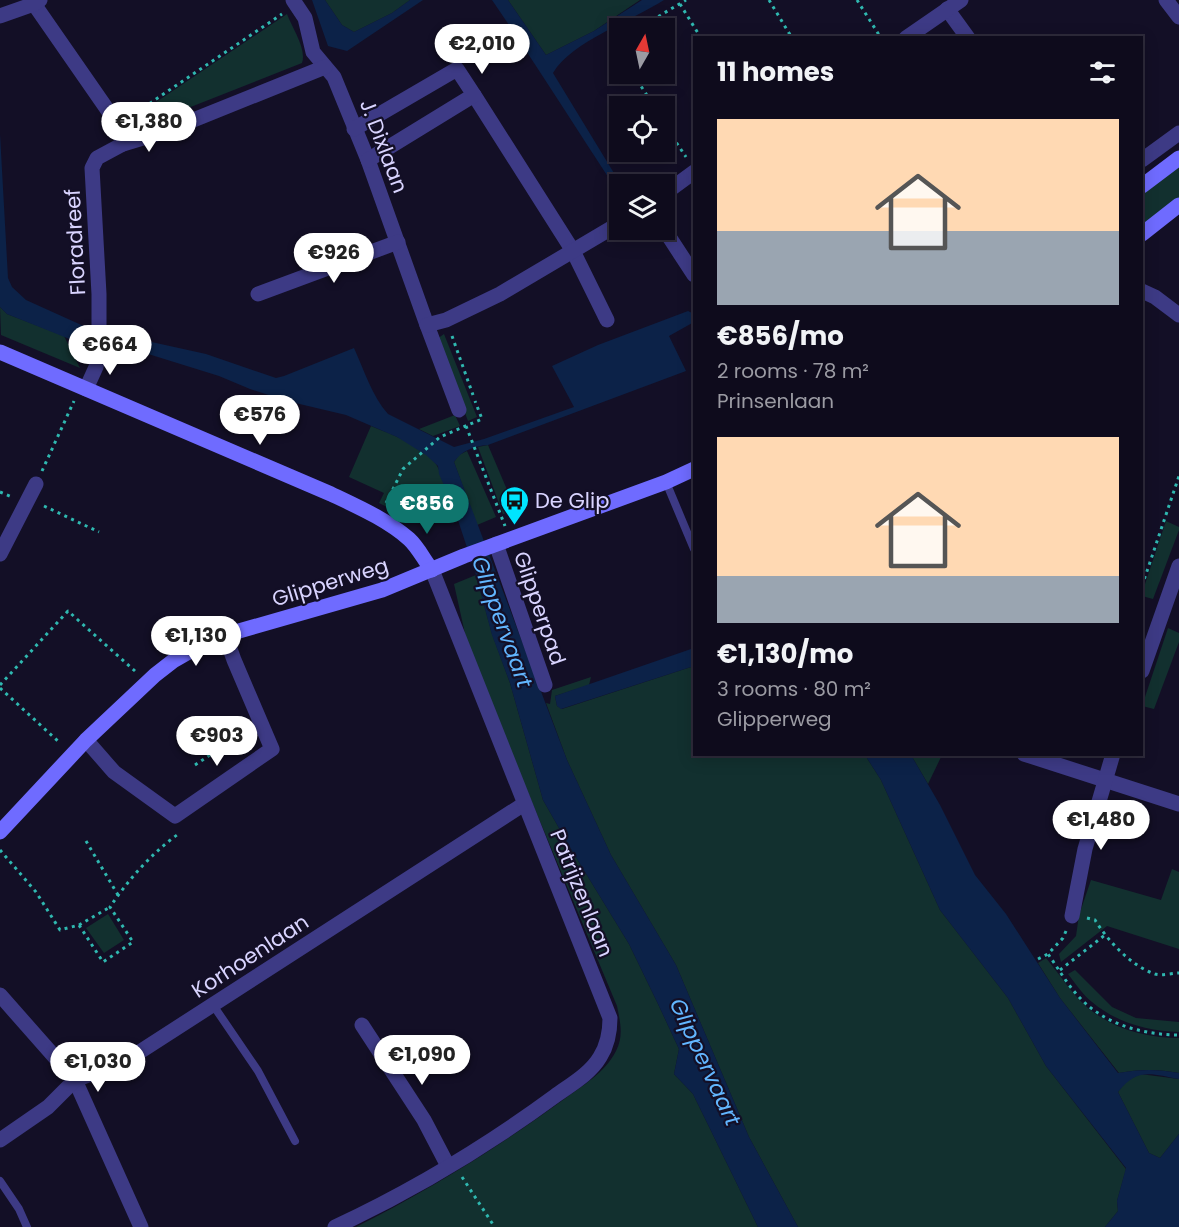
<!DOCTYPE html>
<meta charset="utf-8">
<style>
:root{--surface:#0e0b1c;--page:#171425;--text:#f1f3f6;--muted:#9b9ba3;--line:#2e2b3b;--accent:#0f766e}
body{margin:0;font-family:Poppins,sans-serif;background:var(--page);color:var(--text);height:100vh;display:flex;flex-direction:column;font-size:22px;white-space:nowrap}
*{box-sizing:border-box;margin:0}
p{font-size:20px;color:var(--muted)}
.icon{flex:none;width:33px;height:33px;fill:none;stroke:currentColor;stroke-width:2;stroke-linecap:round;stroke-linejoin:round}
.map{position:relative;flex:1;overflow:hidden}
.details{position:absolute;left:693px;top:36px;width:450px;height:720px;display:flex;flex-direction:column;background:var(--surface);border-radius:0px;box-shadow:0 3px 15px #0003,0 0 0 2px var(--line)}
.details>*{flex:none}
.needle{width:39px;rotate:9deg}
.fabs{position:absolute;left:609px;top:18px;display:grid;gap:12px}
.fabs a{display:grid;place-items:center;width:66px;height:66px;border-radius:0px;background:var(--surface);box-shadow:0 3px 15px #0003,0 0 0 2px var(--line);font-size:30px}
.price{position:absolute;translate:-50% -51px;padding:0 14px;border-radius:21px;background:#fff;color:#222;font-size:20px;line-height:39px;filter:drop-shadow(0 2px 3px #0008)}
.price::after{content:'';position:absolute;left:50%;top:36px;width:18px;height:14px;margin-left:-9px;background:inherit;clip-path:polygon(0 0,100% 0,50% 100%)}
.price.selected{background:var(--accent);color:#fff}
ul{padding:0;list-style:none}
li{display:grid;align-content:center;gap:12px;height:318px;padding:0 24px}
li span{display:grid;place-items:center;height:186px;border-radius:0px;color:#555}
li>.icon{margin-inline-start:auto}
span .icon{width:108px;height:108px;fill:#fffc;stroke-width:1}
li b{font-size:26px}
h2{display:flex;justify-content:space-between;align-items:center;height:72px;padding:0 24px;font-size:26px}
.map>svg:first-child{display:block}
.green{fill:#12302f}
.water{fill:#0c2248}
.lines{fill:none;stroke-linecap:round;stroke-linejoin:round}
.path{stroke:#2fb8b0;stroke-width:3;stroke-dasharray:3 4.5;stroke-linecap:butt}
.lane{stroke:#3d3a85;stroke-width:8}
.street{stroke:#3d3a85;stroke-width:15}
.secondary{stroke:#6f6bff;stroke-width:15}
.labels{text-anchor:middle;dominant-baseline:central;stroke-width:4.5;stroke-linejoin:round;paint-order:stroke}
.street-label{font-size:21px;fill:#d9d4ff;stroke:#130f26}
.poi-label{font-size:21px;fill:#d9d4ff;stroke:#130f26;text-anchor:start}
.water-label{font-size:22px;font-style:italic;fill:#62b6ff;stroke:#130f26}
</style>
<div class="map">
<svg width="1179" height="1227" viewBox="0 0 1179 1227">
<rect width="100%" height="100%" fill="#130f26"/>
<g class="green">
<polygon points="325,0 410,0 392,13 354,32 342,25"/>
<polygon points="508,0 640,0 594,31 546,55"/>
<path d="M287 14C292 28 307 49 302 63L140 127 134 117Z"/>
<polygon points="1179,162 1179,199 1142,226 1142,191"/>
<polygon points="0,307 7,314 64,336 80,368 1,335"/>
<polygon points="444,334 477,417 468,421 437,339"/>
<polygon points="455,415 460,426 433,436 419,429"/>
<path d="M371 426C393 435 421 445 436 464 440 470 450 499 454 508L443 507 431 524 419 523 412 520 417 511 402 503 397 512 379 503 384 493 349 477Z"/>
<polygon points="488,445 516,511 503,514 478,447"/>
<polygon points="467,451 496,517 477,525 454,462 459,455"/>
<polygon points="1166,521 1179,527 1179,530 1153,599 1142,596 1142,593"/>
<path d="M476 575 492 634 510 683 543 800 571 849 629 944 659 1006 679 1049 674 1074 693 1094 758 1227H356C429 1190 497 1148 563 1100 582 1086 605 1073 616 1051 624 1036 620 1021 617 1006L499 723 466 638 454 584Z"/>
<polygon points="1168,628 1179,633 1179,642 1154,709 1142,706"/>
<polygon points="694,666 694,754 865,755 881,780 940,910 1008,998 1046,1066 1126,1169 1117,1201 1118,1211 1105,1227 798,1227 749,1137 676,965 611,855 567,760 546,703 550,704 552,690 591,677 589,685 555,696 557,706 562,709"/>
<polygon points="911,755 942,755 928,784"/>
<polygon points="1172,869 1179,872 1179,949 1107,926 1061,962 1059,954 1076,936 1079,915 1091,880 1161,900"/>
<polygon points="108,914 124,940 104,953 86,928"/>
<path d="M1046 958C1060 975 1072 994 1088 1008 1113 1029 1147 1038 1179 1038V1073C1157 1069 1140 1069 1119 1073L1060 998 1038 963Z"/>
<path d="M1075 970 1112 1007 1136 1018 1179 1022V1032C1148 1031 1117 1023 1092 1002 1083 995 1075 983 1068 974Z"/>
<polygon points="1140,1074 1179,1079 1179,1134 1160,1158 1149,1153 1118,1092 1125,1082"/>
</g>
<g class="water">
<polygon points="312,0 325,0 342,25 354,32 392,13 410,0 423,0 347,51 328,46"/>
<path d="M492 0H508L546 55 594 31 642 0H664C633 20 571 42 553 73L620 183 614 186C573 124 534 61 492 0Z"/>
<path d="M0 134 8 278 12 287 26 300 88 328 206 354 276 378 284 376 354 348C364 370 372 396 388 414L454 447 484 439 574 407 552 366 598 345 688 311 694 314V322L669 336 686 371 488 445C474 446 461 451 454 462L567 760 611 855 676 965 749 1137 798 1227H758L693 1094 674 1074 679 1049 659 1006 629 944 571 849 543 800 510 683 492 635 476 575 454 508 439 474 438 466 426 455 397 437 346 415 287 401 250 389 219 376 145 353 110 347 87 346 7 314 0 307Z"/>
<polygon points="694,648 694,666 561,709 557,706 555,696"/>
<path d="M865 755H911L940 805 975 875 1006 914 1060 998 1118 1073C1142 1069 1156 1069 1179 1073V1079C1152 1074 1137 1067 1118 1092L1149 1153 1160 1158 1179 1134V1227H1105L1118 1211 1117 1201 1126 1168 1046 1066 1008 998 940 910 881 780Z"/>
</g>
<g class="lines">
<g class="path">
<polyline points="769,0 792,38"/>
<polyline points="857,0 881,38"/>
<polyline points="680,4 701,38"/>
<polyline points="639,28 686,0"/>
<polyline points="620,40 615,43 620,51"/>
<polyline points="633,74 654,106"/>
<polyline points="131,116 282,14"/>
<polyline points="664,124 686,157"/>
<polyline points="452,336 473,395"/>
<polyline points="466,426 505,526"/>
<polyline points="42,471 74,401"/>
<polyline points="0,492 12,497"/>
<polyline points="386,503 403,469 440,437 482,419 475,401"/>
<polyline points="44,506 99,532"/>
<polyline points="1142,586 1179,476"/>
<polyline points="0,685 68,611 135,671"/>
<polyline points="0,688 60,743"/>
<polyline points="195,765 246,731"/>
<polyline points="86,841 118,895"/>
<path d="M0 850 36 892 60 930 79 925 103 962 133 942 110 907C128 880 152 853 177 835V832"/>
<path d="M1087 918 1095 920C1108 941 1131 966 1155 974 1162 976 1172 973 1179 973"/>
<polyline points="79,925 110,907"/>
<path d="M1066 931 1063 938 1048 954C1058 968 1068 986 1081 999 1106 1025 1145 1035 1179 1035"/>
<polyline points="1038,959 1048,954"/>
<polyline points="1060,970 1105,935"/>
<polyline points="462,1177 494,1226"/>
</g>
<g class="lane">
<polyline points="666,482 694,549"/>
<polyline points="213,1005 258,1071 295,1141"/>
<polyline points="0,1181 19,1209 27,1227"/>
</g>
<g class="street">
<polyline points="293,0 305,18 313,52 334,77 368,160 427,325 459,410"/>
<polyline points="1166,0 1179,17"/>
<polyline points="34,4 118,125 123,144"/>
<polyline points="947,9 968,38"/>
<polyline points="0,16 34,4 40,0"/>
<polyline points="906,38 961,0"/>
<polyline points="474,95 573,251 607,320"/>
<polyline points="354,129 457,69 474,95 368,160"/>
<polyline points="1142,160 1179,133"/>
<polyline points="664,194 694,172"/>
<polyline points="664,229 694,275"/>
<polyline points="1142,291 1155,297 1179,315"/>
<polyline points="258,294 398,242"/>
<polyline points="427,325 446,320 500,294 620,223"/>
<polyline points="86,389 96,367 99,352 99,294 92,168 97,158 123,144 166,131 325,67"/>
<polyline points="496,544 545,685"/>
<polyline points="0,554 36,484"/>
<polyline points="1142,671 1179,566"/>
<polyline points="86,740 114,772 175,816 272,749 234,660 225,635"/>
<polyline points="1024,754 1179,804"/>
<polyline points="1072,916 1085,849 1113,754"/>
<polyline points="0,995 75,1080 141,1227"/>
<polyline points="362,1025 424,1120 448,1166"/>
<polyline points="0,1140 48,1107 75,1080 124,1062 524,804"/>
<path d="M335 1227C412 1191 487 1146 555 1096 570 1085 590 1074 600 1057 607 1046 610 1032 610 1018L432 570"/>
</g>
<g class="secondary">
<polyline points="1142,186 1179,158"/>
<polyline points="1142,234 1179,205"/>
<path d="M0 352 331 494C358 507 386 519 409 539 418 547 424 560 432 570"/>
<polyline points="0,832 86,740 155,675 173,661 194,649 225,635 382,590 464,556 666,482 694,469"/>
</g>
</g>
<defs>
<symbol id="bus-pin" viewBox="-11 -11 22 30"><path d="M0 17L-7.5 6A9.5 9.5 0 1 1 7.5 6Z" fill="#00e5ff" stroke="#130f26"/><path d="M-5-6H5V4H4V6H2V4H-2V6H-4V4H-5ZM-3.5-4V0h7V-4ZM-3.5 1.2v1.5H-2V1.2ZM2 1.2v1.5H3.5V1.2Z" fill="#111"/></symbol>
</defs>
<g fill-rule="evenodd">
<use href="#bus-pin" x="498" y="484" width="33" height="45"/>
</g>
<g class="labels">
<g class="street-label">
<text transform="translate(384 146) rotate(69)">J. Dixlaan</text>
<text transform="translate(75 242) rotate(-93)">Floradreef</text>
<text transform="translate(330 582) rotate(-17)">Glipperweg</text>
<text transform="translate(540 608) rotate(71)">Glipperpad</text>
<text transform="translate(582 893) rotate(68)">Patrijzenlaan</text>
<text transform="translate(250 956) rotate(-33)">Korhoenlaan</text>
</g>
<g class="poi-label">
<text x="535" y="500">De Glip</text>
</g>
<g class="water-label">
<text transform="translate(502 622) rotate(70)">Glippervaart</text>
<text transform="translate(705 1062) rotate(65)">Glippervaart</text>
</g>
</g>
</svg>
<div class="fabs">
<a><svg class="needle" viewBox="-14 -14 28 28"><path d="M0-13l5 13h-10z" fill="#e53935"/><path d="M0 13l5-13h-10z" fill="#9b9ba3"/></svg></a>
<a><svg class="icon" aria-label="locate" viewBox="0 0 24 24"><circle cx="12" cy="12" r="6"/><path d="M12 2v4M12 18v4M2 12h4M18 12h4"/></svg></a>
<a><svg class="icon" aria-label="layers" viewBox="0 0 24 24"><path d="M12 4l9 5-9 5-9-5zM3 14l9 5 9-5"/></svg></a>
</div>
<b class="price" style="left:482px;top:75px">€2,010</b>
<b class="price" style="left:149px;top:153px">€1,380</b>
<b class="price" style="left:334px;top:284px">€926</b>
<b class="price" style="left:110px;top:376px">€664</b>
<b class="price" style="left:260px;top:446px">€576</b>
<b class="price selected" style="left:427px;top:535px">€856</b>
<b class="price" style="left:196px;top:667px">€1,130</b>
<b class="price" style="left:217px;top:767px">€903</b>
<b class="price" style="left:1101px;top:851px">€1,480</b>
<b class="price" style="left:422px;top:1086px">€1,090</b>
<b class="price" style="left:98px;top:1093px">€1,030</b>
<section class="details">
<h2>11 homes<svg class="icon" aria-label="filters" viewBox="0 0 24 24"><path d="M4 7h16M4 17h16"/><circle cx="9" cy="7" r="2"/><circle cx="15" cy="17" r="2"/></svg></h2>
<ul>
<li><span style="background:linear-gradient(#ffd9b3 60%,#9aa5b1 0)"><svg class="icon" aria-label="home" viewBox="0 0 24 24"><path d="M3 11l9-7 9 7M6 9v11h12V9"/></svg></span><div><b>€856/mo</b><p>2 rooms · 78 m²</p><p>Prinsenlaan</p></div></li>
<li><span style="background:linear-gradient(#ffd9b3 75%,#9aa5b1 0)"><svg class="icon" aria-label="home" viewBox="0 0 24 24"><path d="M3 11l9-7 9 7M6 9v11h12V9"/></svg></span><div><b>€1,130/mo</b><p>3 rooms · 80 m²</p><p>Glipperweg</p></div></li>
</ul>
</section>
</div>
